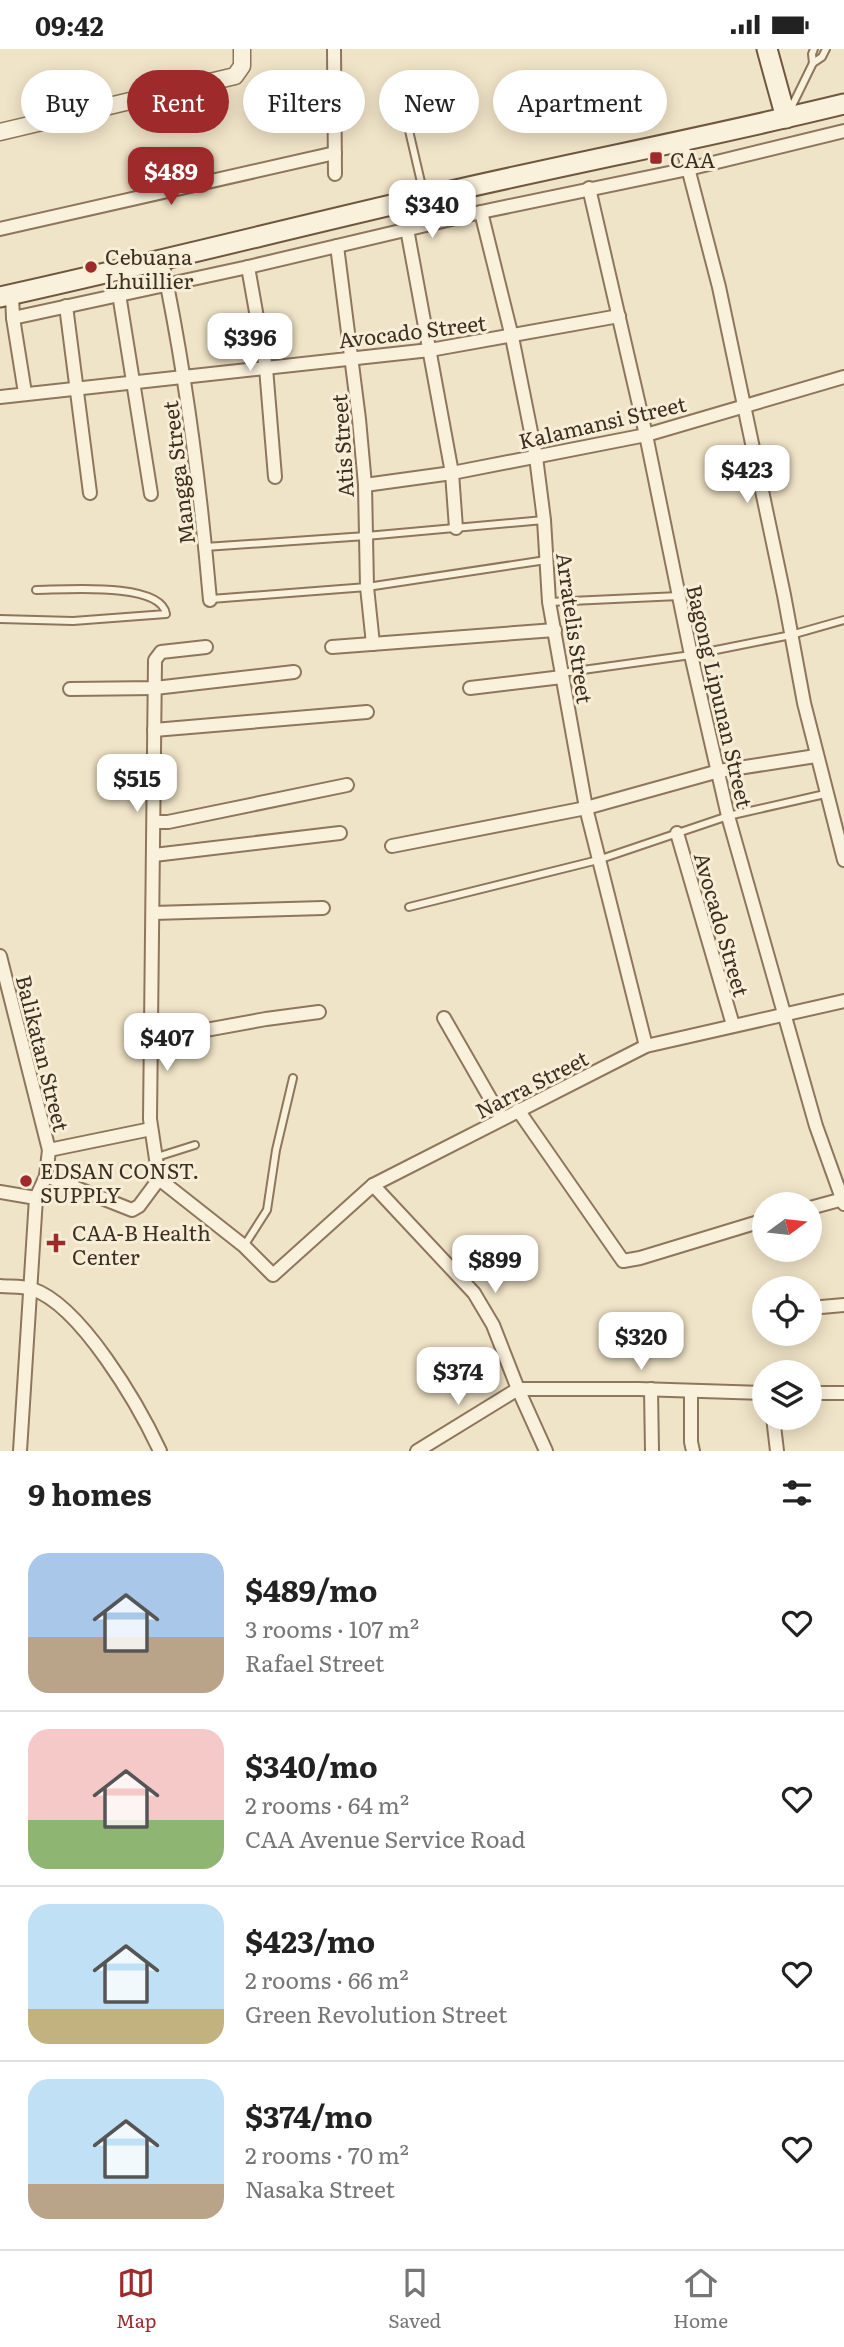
<!DOCTYPE html>
<meta charset="utf-8">
<style>
:root{--surface:#fff;--page:#f6f6f6;--text:#222;--muted:#767676;--line:#e0e0e0;--accent:#9e2a2b}
body{margin:0;font-family:Literata,serif;background:var(--page);color:var(--text);height:100vh;display:flex;flex-direction:column;font-size:26px;white-space:nowrap}
*{box-sizing:border-box;margin:0}
p{font-size:23px;color:var(--muted)}
.icon{flex:none;width:38px;height:38px;fill:none;stroke:currentColor;stroke-width:2;stroke-linecap:round;stroke-linejoin:round}
.map{position:relative;height:1402px;overflow:hidden}
.drawer{display:flex;flex-direction:column;background:var(--surface);flex:1}
.drawer>*{flex:none}
.banner{position:absolute;left:21px;top:21px;width:803px;height:63px;display:flex;gap:14px}
.needle{width:46px;rotate:75deg}
.fabs{position:absolute;left:752px;top:1143px;display:grid;gap:14px}
.fabs a{display:grid;place-items:center;width:70px;height:70px;border-radius:50%;background:var(--surface);box-shadow:0 4px 18px #0003;font-size:35px}
.price{position:absolute;translate:-50% -60px;padding:0 16px;border-radius:14px;background:#fff;color:#222;font-size:23px;line-height:46px;filter:drop-shadow(0 2px 4px #0008)}
.price::after{content:'';position:absolute;left:50%;top:42px;width:21px;height:16px;margin-left:-10px;background:inherit;clip-path:polygon(0 0,100% 0,50% 100%)}
.price.active{background:var(--accent);color:#fff}
ul{padding:0;list-style:none}
li{display:flex;align-items:center;gap:21px;height:175px;padding:0 28px}
li+li{border-top:2px solid var(--line)}
li span{display:grid;place-items:center;flex:none;width:196px;height:140px;border-radius:21px;color:#555}
li>.icon{margin-inline-start:auto}
span .icon{width:84px;height:84px;fill:#fffc;stroke-width:1}
li b{font-size:30px}
h2{display:flex;justify-content:space-between;align-items:center;height:84px;padding:0 28px;font-size:30px}
.chip{padding:0 24px;border-radius:32px;background:var(--surface);box-shadow:0 4px 18px #0003;font-size:24px;line-height:63px}
.chip.active{background:var(--accent);color:#fff}
.status{display:flex;justify-content:space-between;align-items:center;height:49px;padding:0 35px;background:var(--surface);direction:ltr}
.status svg{height:19px;fill:currentColor}
.tabs{display:flex;justify-content:space-around;align-items:center;height:98px;border-top:2px solid var(--line);background:var(--surface);font-size:19px;color:var(--muted)}
.tabs a{display:grid;justify-items:center;gap:4px}
.tabs .active{color:var(--accent)}
.map>svg:first-child{display:block}
.lines{fill:none;stroke-linecap:round;stroke-linejoin:round}
.service-casing{stroke:#8d765c;stroke-width:10}
.minor-casing{stroke:#8d765c;stroke-width:16}
.tertiary-casing{stroke:#8d765c;stroke-width:19}
.secondary-casing{stroke:#6f573f;stroke-width:23}
.service{stroke:#faf1dc;stroke-width:6}
.minor{stroke:#faf1dc;stroke-width:12}
.tertiary{stroke:#faf1dc;stroke-width:16}
.secondary{stroke:#faf1dc;stroke-width:19}
.poi-dot{fill:#9e2a2b;stroke:#f7eed8;stroke-width:2.5}
.labels{text-anchor:middle;dominant-baseline:central;stroke-width:6;stroke-linejoin:round;paint-order:stroke}
.poi-label{font-size:21px;fill:#3d2e20;stroke:#f7eed8;text-anchor:start}
.street-label{font-size:21px;fill:#3d2e20;stroke:#f7eed8}
</style>
<div class="status"><b>09:42</b><svg viewBox="0 0 49 12"><path d="M0 12V9h3v3zM5 12V6h3v6zM10 12V3h3v9zM15 12V0h3v12zM26 1h20v11H26zM47 4h2v5h-2z"/></svg></div>
<div class="map">
<svg width="844" height="1402" viewBox="0 0 844 1402">
<rect width="100%" height="100%" fill="#f0e4c8"/>
<g class="lines">
<defs>
<g id="service">
<polyline points="813,14 812,5 814,0"/>
<polyline points="790,61 813,14 822,8 826,0"/>
<polyline points="407,73 424,146"/>
<polyline points="205,498 366,487 544,471"/>
<polyline points="211,550 367,538 546,511"/>
<polyline points="549,553 679,547"/>
<path d="M0 570 73 572 166 565C161 532 61 541 36 541"/>
<polyline points="561,624 691,606 791,586 844,571"/>
<polyline points="409,858 598,811 728,767 825,745"/>
<polyline points="157,1108 195,1096"/>
<polyline points="244,1197 267,1161 276,1101 293,1029"/>
</g>
<g id="minor">
<polyline points="334,0 335,125"/>
<polyline points="681,92 719,238 784,546 804,654 844,811"/>
<polyline points="589,139 646,386 691,606 728,767 816,1077 844,1155"/>
<polyline points="481,163 512,288 536,408 544,471 549,553 586,759 646,997"/>
<polyline points="0,180 335,104"/>
<polyline points="407,180 452,424 456,479"/>
<polyline points="337,197 359,370 365,436 367,538 373,595"/>
<path d="M162 212C186 324 200 436 210 551"/>
<polyline points="248,218 266,319 275,428"/>
<polyline points="119,245 151,445"/>
<polyline points="12,246 13,269 25,344"/>
<polyline points="66,257 90,444"/>
<polyline points="13,269 248,218 481,163 688,120 844,82"/>
<polyline points="0,348 430,301 619,267"/>
<polyline points="365,436 452,424 646,386 844,328"/>
<polyline points="332,598 555,581"/>
<polyline points="470,639 562,628"/>
<polyline points="70,640 155,639 294,623"/>
<polyline points="154,681 367,663"/>
<polyline points="154,773 168,773 347,736"/>
<polyline points="677,784 733,976"/>
<polyline points="392,797 586,759 719,722 816,707"/>
<polyline points="154,806 340,784"/>
<polyline points="153,864 323,859"/>
<polyline points="0,907 49,1101 46,1127 36,1149 20,1402"/>
<polyline points="444,969 502,1070"/>
<polyline points="151,991 266,970 319,963"/>
<polyline points="518,1061 623,1212 640,1209 765,1171"/>
<polyline points="49,1101 151,1080"/>
<polyline points="46,1127 132,1161 139,1157 159,1130 150,1070 155,611 161,603 206,598"/>
<polyline points="159,1130 244,1197 273,1226 373,1136 646,997 844,952"/>
<polyline points="373,1136 474,1244 493,1276 518,1340 546,1402"/>
<polyline points="0,1143 36,1149"/>
<polyline points="810,1159 843,1150"/>
<path d="M0 1237C10 1238 23 1237 32 1240 81 1256 139 1357 160 1402"/>
<polyline points="810,1259 844,1256"/>
<polyline points="651,1340 652,1402"/>
<polyline points="691,1342 691,1393 693,1402"/>
<polyline points="810,1344 844,1344"/>
<polyline points="773,1368 777,1402"/>
<polyline points="417,1402 518,1340 639,1340 765,1344"/>
</g>
<polyline id="tertiary" points="0,83 235,27 242,17 242,0"/>
<g id="secondary">
<polyline points="767,0 786,69"/>
<path d="M0 248C154 214 307 175 460 140 588 111 717 86 844 55"/>
</g>
</defs>
<use href="#service" class="service-casing"/>
<use href="#minor" class="minor-casing"/>
<use href="#tertiary" class="tertiary-casing"/>
<use href="#secondary" class="secondary-casing"/>
<use href="#service" class="service"/>
<use href="#minor" class="minor"/>
<use href="#tertiary" class="tertiary"/>
<use href="#secondary" class="secondary"/>
</g>
<g class="poi-dot">
<rect x="649" y="102" width="14" height="14" rx="3.5"/>
<circle cx="91" cy="218" r="7"/>
<circle cx="26" cy="1132" r="7"/>
<path d="M52.5 1183.5h7v7h7v7h-7v7h-7v-7h-7v-7h7z"/>
</g>
<g class="labels">
<g class="poi-label">
<text x="670" y="109">CAA</text>
<text x="105" y="206">Cebuana<tspan x="105" dy="24">Lhuillier</tspan></text>
<text x="40" y="1120">EDSAN CONST.<tspan x="40" dy="24">SUPPLY</tspan></text>
<text x="72" y="1182">CAA-B Health<tspan x="72" dy="24">Center</tspan></text>
</g>
<g class="street-label">
<text transform="translate(412 281) rotate(-7)">Avocado Street</text>
<text transform="translate(602 372) rotate(-13)">Kalamansi Street</text>
<text transform="translate(341 397) rotate(-94)">Atis Street</text>
<text transform="translate(177 424) rotate(-97)">Mangga Street</text>
<text transform="translate(576 579) rotate(82)">Arratelis Street</text>
<text transform="translate(721 647) rotate(77)">Bagong Lipunan Street</text>
<text transform="translate(723 875) rotate(74)">Avocado Street</text>
<text transform="translate(44 1004) rotate(76)">Balikatan Street</text>
<text transform="translate(531 1034) rotate(-27)">Narra Street</text>
</g>
</g>
</svg>
<div class="fabs">
<a><svg class="needle" viewBox="-14 -14 28 28"><path d="M0-13l5 13h-10z" fill="#e53935"/><path d="M0 13l5-13h-10z" fill="#767676"/></svg></a>
<a><svg class="icon" aria-label="locate" viewBox="0 0 24 24"><circle cx="12" cy="12" r="6"/><path d="M12 2v4M12 18v4M2 12h4M18 12h4"/></svg></a>
<a><svg class="icon" aria-label="layers" viewBox="0 0 24 24"><path d="M12 4l9 5-9 5-9-5zM3 14l9 5 9-5"/></svg></a>
</div>
<b class="price active" style="left:171px;top:158px">$489</b>
<b class="price" style="left:432px;top:191px">$340</b>
<b class="price" style="left:250px;top:324px">$396</b>
<b class="price" style="left:747px;top:456px">$423</b>
<b class="price" style="left:137px;top:765px">$515</b>
<b class="price" style="left:167px;top:1024px">$407</b>
<b class="price" style="left:495px;top:1246px">$899</b>
<b class="price" style="left:641px;top:1323px">$320</b>
<b class="price" style="left:458px;top:1358px">$374</b>
<div class="banner">
<a class="chip">Buy</a>
<a class="chip active">Rent</a>
<a class="chip">Filters</a>
<a class="chip">New</a>
<a class="chip">Apartment</a>
</div>
</div>
<section class="drawer">
<h2>9 homes<svg class="icon" aria-label="filters" viewBox="0 0 24 24"><path d="M4 7h16M4 17h16"/><circle cx="9" cy="7" r="2"/><circle cx="15" cy="17" r="2"/></svg></h2>
<ul>
<li><span style="background:linear-gradient(#a9c7e8 60%,#b9a48a 0)"><svg class="icon" aria-label="home" viewBox="0 0 24 24"><path d="M3 11l9-7 9 7M6 9v11h12V9"/></svg></span><div><b>$489/mo</b><p>3 rooms · 107 m²</p><p>Rafael Street</p></div><svg class="icon" aria-label="heart" viewBox="0 0 24 24"><path d="M12 20l-8-8c-3-5 5-10 8-4 3-6 11-1 8 4z"/></svg></li>
<li><span style="background:linear-gradient(#f6c9c9 65%,#8fb573 0)"><svg class="icon" aria-label="home" viewBox="0 0 24 24"><path d="M3 11l9-7 9 7M6 9v11h12V9"/></svg></span><div><b>$340/mo</b><p>2 rooms · 64 m²</p><p>CAA Avenue Service Road</p></div><svg class="icon" aria-label="heart" viewBox="0 0 24 24"><path d="M12 20l-8-8c-3-5 5-10 8-4 3-6 11-1 8 4z"/></svg></li>
<li><span style="background:linear-gradient(#bfe0f5 75%,#c2b280 0)"><svg class="icon" aria-label="home" viewBox="0 0 24 24"><path d="M3 11l9-7 9 7M6 9v11h12V9"/></svg></span><div><b>$423/mo</b><p>2 rooms · 66 m²</p><p>Green Revolution Street</p></div><svg class="icon" aria-label="heart" viewBox="0 0 24 24"><path d="M12 20l-8-8c-3-5 5-10 8-4 3-6 11-1 8 4z"/></svg></li>
<li><span style="background:linear-gradient(#bfe0f5 75%,#b9a48a 0)"><svg class="icon" aria-label="home" viewBox="0 0 24 24"><path d="M3 11l9-7 9 7M6 9v11h12V9"/></svg></span><div><b>$374/mo</b><p>2 rooms · 70 m²</p><p>Nasaka Street</p></div><svg class="icon" aria-label="heart" viewBox="0 0 24 24"><path d="M12 20l-8-8c-3-5 5-10 8-4 3-6 11-1 8 4z"/></svg></li>
</ul>
</section>
<nav class="tabs">
<a class="active"><svg class="icon" aria-label="map" viewBox="0 0 24 24"><path d="M3 6l6-2 6 2 6-2v14l-6 2-6-2-6 2zM9 4v14M15 6v14"/></svg>Map</a>
<a><svg class="icon" aria-label="saved" viewBox="0 0 24 24"><path d="M7 4h10v16l-5-4-5 4z"/></svg>Saved</a>
<a><svg class="icon" aria-label="home" viewBox="0 0 24 24"><path d="M3 11l9-7 9 7M6 9v11h12V9"/></svg>Home</a>
</nav>
